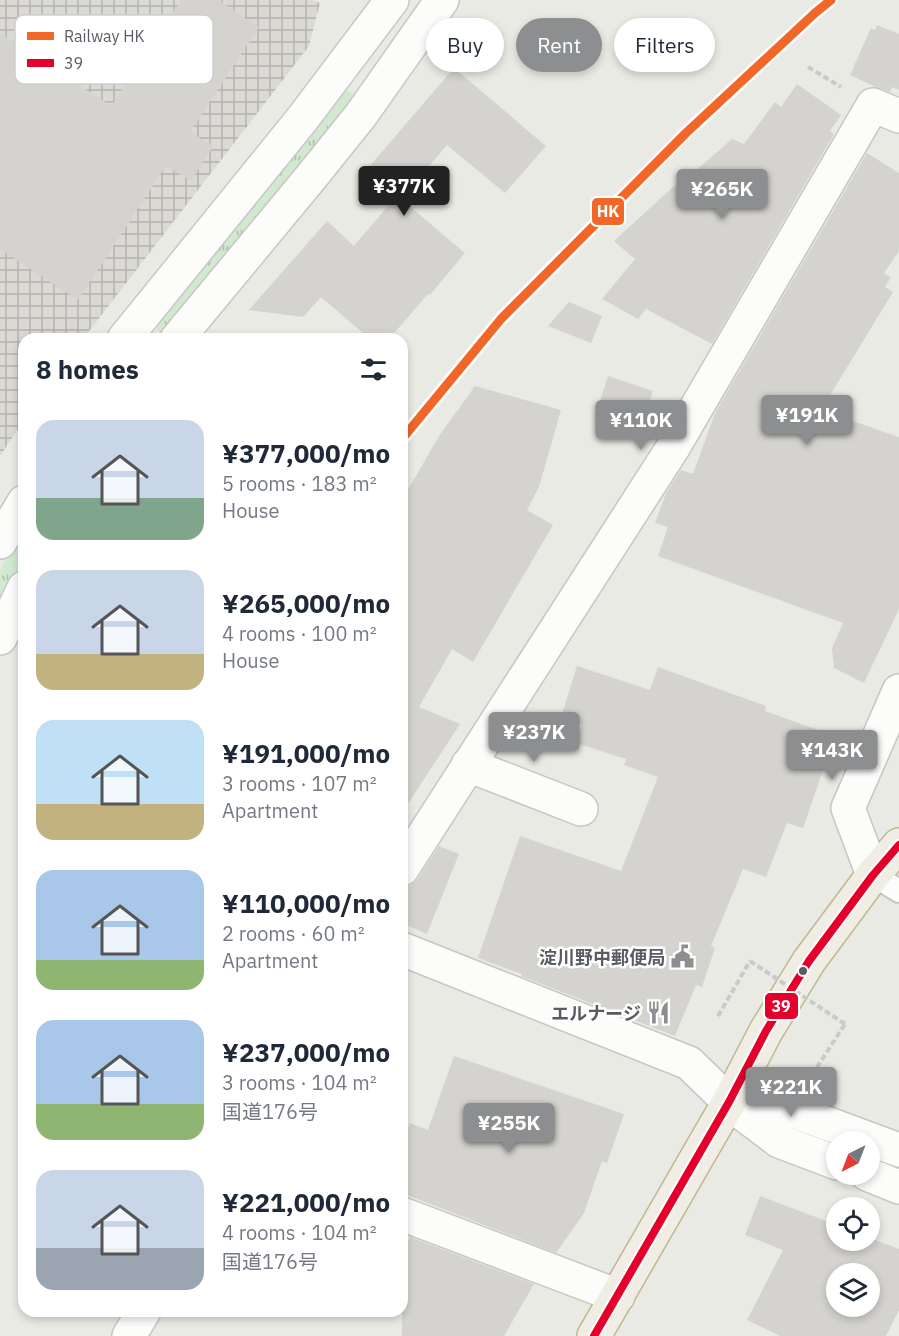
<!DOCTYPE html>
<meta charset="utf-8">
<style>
:root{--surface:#fff;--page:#f2f2f3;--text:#1f2937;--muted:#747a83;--accent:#8c8e90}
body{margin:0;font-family:"IBM Plex Sans","Noto Sans JP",sans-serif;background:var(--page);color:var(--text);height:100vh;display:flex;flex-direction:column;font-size:22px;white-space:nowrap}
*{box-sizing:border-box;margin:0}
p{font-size:20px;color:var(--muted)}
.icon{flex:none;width:33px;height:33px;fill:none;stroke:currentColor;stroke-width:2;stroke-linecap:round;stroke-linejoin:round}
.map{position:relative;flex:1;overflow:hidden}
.drawer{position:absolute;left:18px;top:333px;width:390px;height:984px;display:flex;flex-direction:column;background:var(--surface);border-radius:18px;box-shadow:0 3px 9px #0003}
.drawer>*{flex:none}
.guide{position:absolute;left:426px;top:18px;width:382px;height:54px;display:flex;gap:12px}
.needle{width:39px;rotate:222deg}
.fabs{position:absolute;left:826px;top:1131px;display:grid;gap:12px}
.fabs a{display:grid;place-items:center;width:54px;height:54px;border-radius:50%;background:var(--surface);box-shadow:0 3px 9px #0003;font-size:30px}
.price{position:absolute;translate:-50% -51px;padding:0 14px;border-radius:6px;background:var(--accent);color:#fff;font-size:20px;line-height:39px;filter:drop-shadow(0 2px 3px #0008)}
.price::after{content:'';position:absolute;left:50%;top:36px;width:18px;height:14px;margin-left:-9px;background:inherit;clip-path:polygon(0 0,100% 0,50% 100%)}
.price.current{background:#222;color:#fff}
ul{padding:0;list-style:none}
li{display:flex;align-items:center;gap:18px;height:150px;padding:0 18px}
li span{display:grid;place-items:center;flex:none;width:168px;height:120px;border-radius:18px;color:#555}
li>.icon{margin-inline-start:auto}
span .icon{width:72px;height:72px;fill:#fffc;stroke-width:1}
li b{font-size:26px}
h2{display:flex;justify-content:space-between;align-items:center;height:72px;padding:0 18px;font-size:26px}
.chip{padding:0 21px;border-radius:27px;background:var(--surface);box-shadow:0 3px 9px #0003;font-size:21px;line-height:54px}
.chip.current{background:var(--accent);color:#fff}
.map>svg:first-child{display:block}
.industrial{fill:url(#industrial-grid)}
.grass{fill:url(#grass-tufts)}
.building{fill:#d4d3cf;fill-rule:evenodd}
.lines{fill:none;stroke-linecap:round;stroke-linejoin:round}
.service-casing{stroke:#c6c6c5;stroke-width:26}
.minor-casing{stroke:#c6c6c5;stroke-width:36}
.tertiary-casing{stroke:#c6c6c5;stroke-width:36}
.trunk-casing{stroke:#c2b691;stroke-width:36}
.path{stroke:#c6ccc9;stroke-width:4;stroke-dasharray:6 3;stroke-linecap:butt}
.service{stroke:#fcfcfb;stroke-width:22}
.minor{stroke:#fcfcfb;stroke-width:33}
.tertiary{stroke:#fcfcfb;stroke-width:33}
.trunk{stroke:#f0eee4;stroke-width:33}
.path-bridge{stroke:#c6ccc9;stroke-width:4;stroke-dasharray:6 3;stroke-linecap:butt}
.bus-1-casing{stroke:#fff;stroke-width:12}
.bus-1{stroke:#e4002b;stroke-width:8}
.rail-1-casing{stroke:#fff;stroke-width:14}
.rail-1{stroke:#f26627;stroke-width:9}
.bus-dot{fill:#595d63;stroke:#fff;stroke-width:2}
.labels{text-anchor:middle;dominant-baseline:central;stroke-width:5;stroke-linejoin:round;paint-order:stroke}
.poi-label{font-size:18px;font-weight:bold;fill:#595d63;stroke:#fff;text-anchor:end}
.key{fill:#fff;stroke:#cdced0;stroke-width:1.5}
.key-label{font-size:16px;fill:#595d63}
.line-badge{stroke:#fff;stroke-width:2}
.badge-label{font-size:16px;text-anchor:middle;font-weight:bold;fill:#fff}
</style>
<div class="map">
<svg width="899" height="1336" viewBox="0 0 899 1336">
<defs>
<pattern id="industrial-grid" width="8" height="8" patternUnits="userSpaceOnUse" patternTransform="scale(1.5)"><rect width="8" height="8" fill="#dad9d3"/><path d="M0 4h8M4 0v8" fill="none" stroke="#b4b3af"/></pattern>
<pattern id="grass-tufts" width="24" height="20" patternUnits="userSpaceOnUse" patternTransform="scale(1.5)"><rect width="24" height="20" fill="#d0e9cf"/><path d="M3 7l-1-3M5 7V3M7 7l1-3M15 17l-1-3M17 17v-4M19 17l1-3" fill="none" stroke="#acc0ac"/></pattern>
</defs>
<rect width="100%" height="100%" fill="#eaeae4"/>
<polygon class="industrial" points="0,0 312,0 320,3 309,46 83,339 24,339 24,420 0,456"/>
<g class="grass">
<polygon points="347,90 360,98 166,333 160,332 157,329 156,323"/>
<polygon points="24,528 24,559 0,604 0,570"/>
</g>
<g class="building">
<polygon points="181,0 218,0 259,27 190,132 213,146 191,181 166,166 78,300 0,249 0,33 111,106"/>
<polygon points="877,25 899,34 899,90 892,87 890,92 875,87 850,75 871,28 875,30"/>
<polygon points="454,68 546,146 505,193 447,145 401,199 465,253 430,295 428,294 389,339 370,339 321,297 303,317 249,310 327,221 354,246 393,200 363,174"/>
<polygon points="797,84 841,115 830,131 834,134 712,344 646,309 638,319 602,299 635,259 614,241 674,186 677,187 732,139 744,144 775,102 781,107"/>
<polygon points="867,153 899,173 899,251 884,273 891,277 885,287 893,292 821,410 899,437 899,609 864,683 834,668 832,648 843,623 658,556 668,527 655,523 666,493 681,470 693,474 715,413"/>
<polygon points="569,302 602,316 591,343 548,326"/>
<polygon points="608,376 653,391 640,432 595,417"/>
<polygon points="475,386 561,410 539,487 527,510 553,525 473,662 452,649 419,707 460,724 402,813 402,500 439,436"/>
<polygon points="577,666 650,690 658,667 766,706 765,711 835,736 803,828 787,823 766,877 743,869 711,946 715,948 702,987 696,985 675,1036 521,976 522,974 478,958 520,836 621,871 658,777 624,765 626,759 576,743 582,724 561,717"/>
<polygon points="439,846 459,854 427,934 402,923 402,888 410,886 417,880"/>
<polygon points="454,1056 624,1114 607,1163 602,1161 584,1213 556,1253 402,1193 402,1145 410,1123 428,1130"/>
<path d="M760 1196 837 1225V1240H870V1238L899 1249V1310L886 1336H780L747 1320 783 1250 745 1235ZM837 1274H870V1306H837Z"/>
<polygon points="410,1237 534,1284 504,1336 402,1336 402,1256"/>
</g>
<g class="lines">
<defs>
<polyline id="service" points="873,875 899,891"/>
<g id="minor">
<polyline points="468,765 581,809"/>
<polyline points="402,869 674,446 873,105 899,116"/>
<polyline points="402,949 689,1063 729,1102"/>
<polyline points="402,1214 618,1296"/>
</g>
<g id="tertiary">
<polyline points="124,339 303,118 392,0"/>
<polyline points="177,339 312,176 361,115 442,0"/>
<polyline points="0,542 24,502"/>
<polyline points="0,638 24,588"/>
<polyline points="873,875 848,808 899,691"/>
<polyline points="729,1102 796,1112 899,1150"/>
<polyline points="730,1104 779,1141 837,1163"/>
<polyline points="867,1174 899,1187"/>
<polyline points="129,1336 144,1311"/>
</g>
<polyline id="trunk" points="594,1336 729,1102 766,1031 809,961 873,875 899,845"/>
</defs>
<use href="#service" class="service-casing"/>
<use href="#minor" class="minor-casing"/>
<use href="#tertiary" class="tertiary-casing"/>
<use href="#trunk" class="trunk-casing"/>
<g class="path">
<polyline points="808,67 841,87"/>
<polyline points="718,1016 750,961"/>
<polyline points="812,1075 845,1024"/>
</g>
<use href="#service" class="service"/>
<use href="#minor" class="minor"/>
<use href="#tertiary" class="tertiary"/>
<use href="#trunk" class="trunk"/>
<polyline class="path-bridge" points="750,961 845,1024"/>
<defs>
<polyline id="bus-1" points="594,1336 729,1102 766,1031 809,961 873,875 899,845"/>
</defs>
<use href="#bus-1" class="bus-1-casing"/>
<use href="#bus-1" class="bus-1"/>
<defs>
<polyline id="rail-1" points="402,439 501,319 686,133 815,13 831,0"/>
</defs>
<use href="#rail-1" class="rail-1-casing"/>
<use href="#rail-1" class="rail-1"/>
</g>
<defs>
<symbol id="civic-bare" viewBox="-9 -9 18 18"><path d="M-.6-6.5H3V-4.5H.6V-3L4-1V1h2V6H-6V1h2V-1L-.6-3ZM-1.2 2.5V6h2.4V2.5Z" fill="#8c8e90" stroke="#fff" stroke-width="2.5" paint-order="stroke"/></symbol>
<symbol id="restaurant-bare" viewBox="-9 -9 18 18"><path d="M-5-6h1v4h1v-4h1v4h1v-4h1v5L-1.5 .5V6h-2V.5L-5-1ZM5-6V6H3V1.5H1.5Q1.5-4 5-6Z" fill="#8c8e90" stroke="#fff" stroke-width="2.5" paint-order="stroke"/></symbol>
</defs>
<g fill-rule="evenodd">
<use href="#civic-bare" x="666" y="940" width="33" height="33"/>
<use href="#restaurant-bare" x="642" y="996" width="33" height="33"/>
</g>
<circle class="bus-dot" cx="803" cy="971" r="5"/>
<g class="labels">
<g class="poi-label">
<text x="665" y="957">淀川野中郵便局</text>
<text x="641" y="1013">エルナージ</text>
</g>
</g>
<rect x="15" y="15" width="198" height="69" rx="9" class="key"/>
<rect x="27" y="32" width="27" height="8" fill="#f26627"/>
<rect x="27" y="59" width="27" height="8" fill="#e4002b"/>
<g class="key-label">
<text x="64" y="42">Railway HK</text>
<text x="64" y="69">39</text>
</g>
<g class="line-badge">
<rect x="591" y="197" width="34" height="29" rx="6" fill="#f26627"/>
<rect x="764" y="992" width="35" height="28" rx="6" fill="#e4002b"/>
</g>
<g class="badge-label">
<text x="608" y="217">HK</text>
<text x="781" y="1012">39</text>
</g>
</svg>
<div class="fabs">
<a><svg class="needle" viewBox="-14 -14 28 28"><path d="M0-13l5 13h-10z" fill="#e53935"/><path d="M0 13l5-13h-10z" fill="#747a83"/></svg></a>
<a><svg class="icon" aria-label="locate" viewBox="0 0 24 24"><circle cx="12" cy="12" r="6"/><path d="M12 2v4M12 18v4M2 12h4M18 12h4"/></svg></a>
<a><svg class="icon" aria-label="layers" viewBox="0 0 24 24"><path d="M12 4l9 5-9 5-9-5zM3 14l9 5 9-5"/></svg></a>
</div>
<b class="price current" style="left:404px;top:217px">¥377K</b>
<b class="price" style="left:722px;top:220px">¥265K</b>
<b class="price" style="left:807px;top:446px">¥191K</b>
<b class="price" style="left:641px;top:451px">¥110K</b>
<b class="price" style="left:534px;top:763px">¥237K</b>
<b class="price" style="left:832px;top:781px">¥143K</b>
<b class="price" style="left:791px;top:1118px">¥221K</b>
<b class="price" style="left:509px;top:1154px">¥255K</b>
<div class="guide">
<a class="chip">Buy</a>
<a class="chip current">Rent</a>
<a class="chip">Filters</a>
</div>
<section class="drawer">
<h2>8 homes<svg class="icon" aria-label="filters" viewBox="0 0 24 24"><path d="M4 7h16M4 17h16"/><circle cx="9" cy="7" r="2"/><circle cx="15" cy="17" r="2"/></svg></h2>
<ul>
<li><span style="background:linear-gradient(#c9d6e8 65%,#7fa58c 0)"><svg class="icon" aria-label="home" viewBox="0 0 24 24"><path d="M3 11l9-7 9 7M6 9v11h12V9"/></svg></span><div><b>¥377,000/mo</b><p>5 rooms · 183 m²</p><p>House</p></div></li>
<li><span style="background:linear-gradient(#c9d6e8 70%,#c2b280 0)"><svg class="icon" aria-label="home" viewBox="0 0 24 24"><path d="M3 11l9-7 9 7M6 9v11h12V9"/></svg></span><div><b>¥265,000/mo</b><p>4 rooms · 100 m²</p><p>House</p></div></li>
<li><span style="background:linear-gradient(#bfe0f5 70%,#c2b280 0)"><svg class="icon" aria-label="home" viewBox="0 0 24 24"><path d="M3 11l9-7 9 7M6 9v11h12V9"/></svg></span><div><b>¥191,000/mo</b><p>3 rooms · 107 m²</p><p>Apartment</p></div></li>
<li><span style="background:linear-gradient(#a9c7e8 75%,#8fb573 0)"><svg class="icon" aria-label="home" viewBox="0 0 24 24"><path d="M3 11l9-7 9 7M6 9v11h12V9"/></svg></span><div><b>¥110,000/mo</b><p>2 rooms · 60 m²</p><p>Apartment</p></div></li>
<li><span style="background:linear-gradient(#a9c7e8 70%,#8fb573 0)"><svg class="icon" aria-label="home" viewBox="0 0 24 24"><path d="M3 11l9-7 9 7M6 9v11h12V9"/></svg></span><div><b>¥237,000/mo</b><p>3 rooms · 104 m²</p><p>国道176号</p></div></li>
<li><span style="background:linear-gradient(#c9d6e8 65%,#9aa5b1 0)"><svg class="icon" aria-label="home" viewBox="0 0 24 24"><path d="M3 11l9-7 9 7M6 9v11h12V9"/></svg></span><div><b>¥221,000/mo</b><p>4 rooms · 104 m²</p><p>国道176号</p></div></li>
</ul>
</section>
</div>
